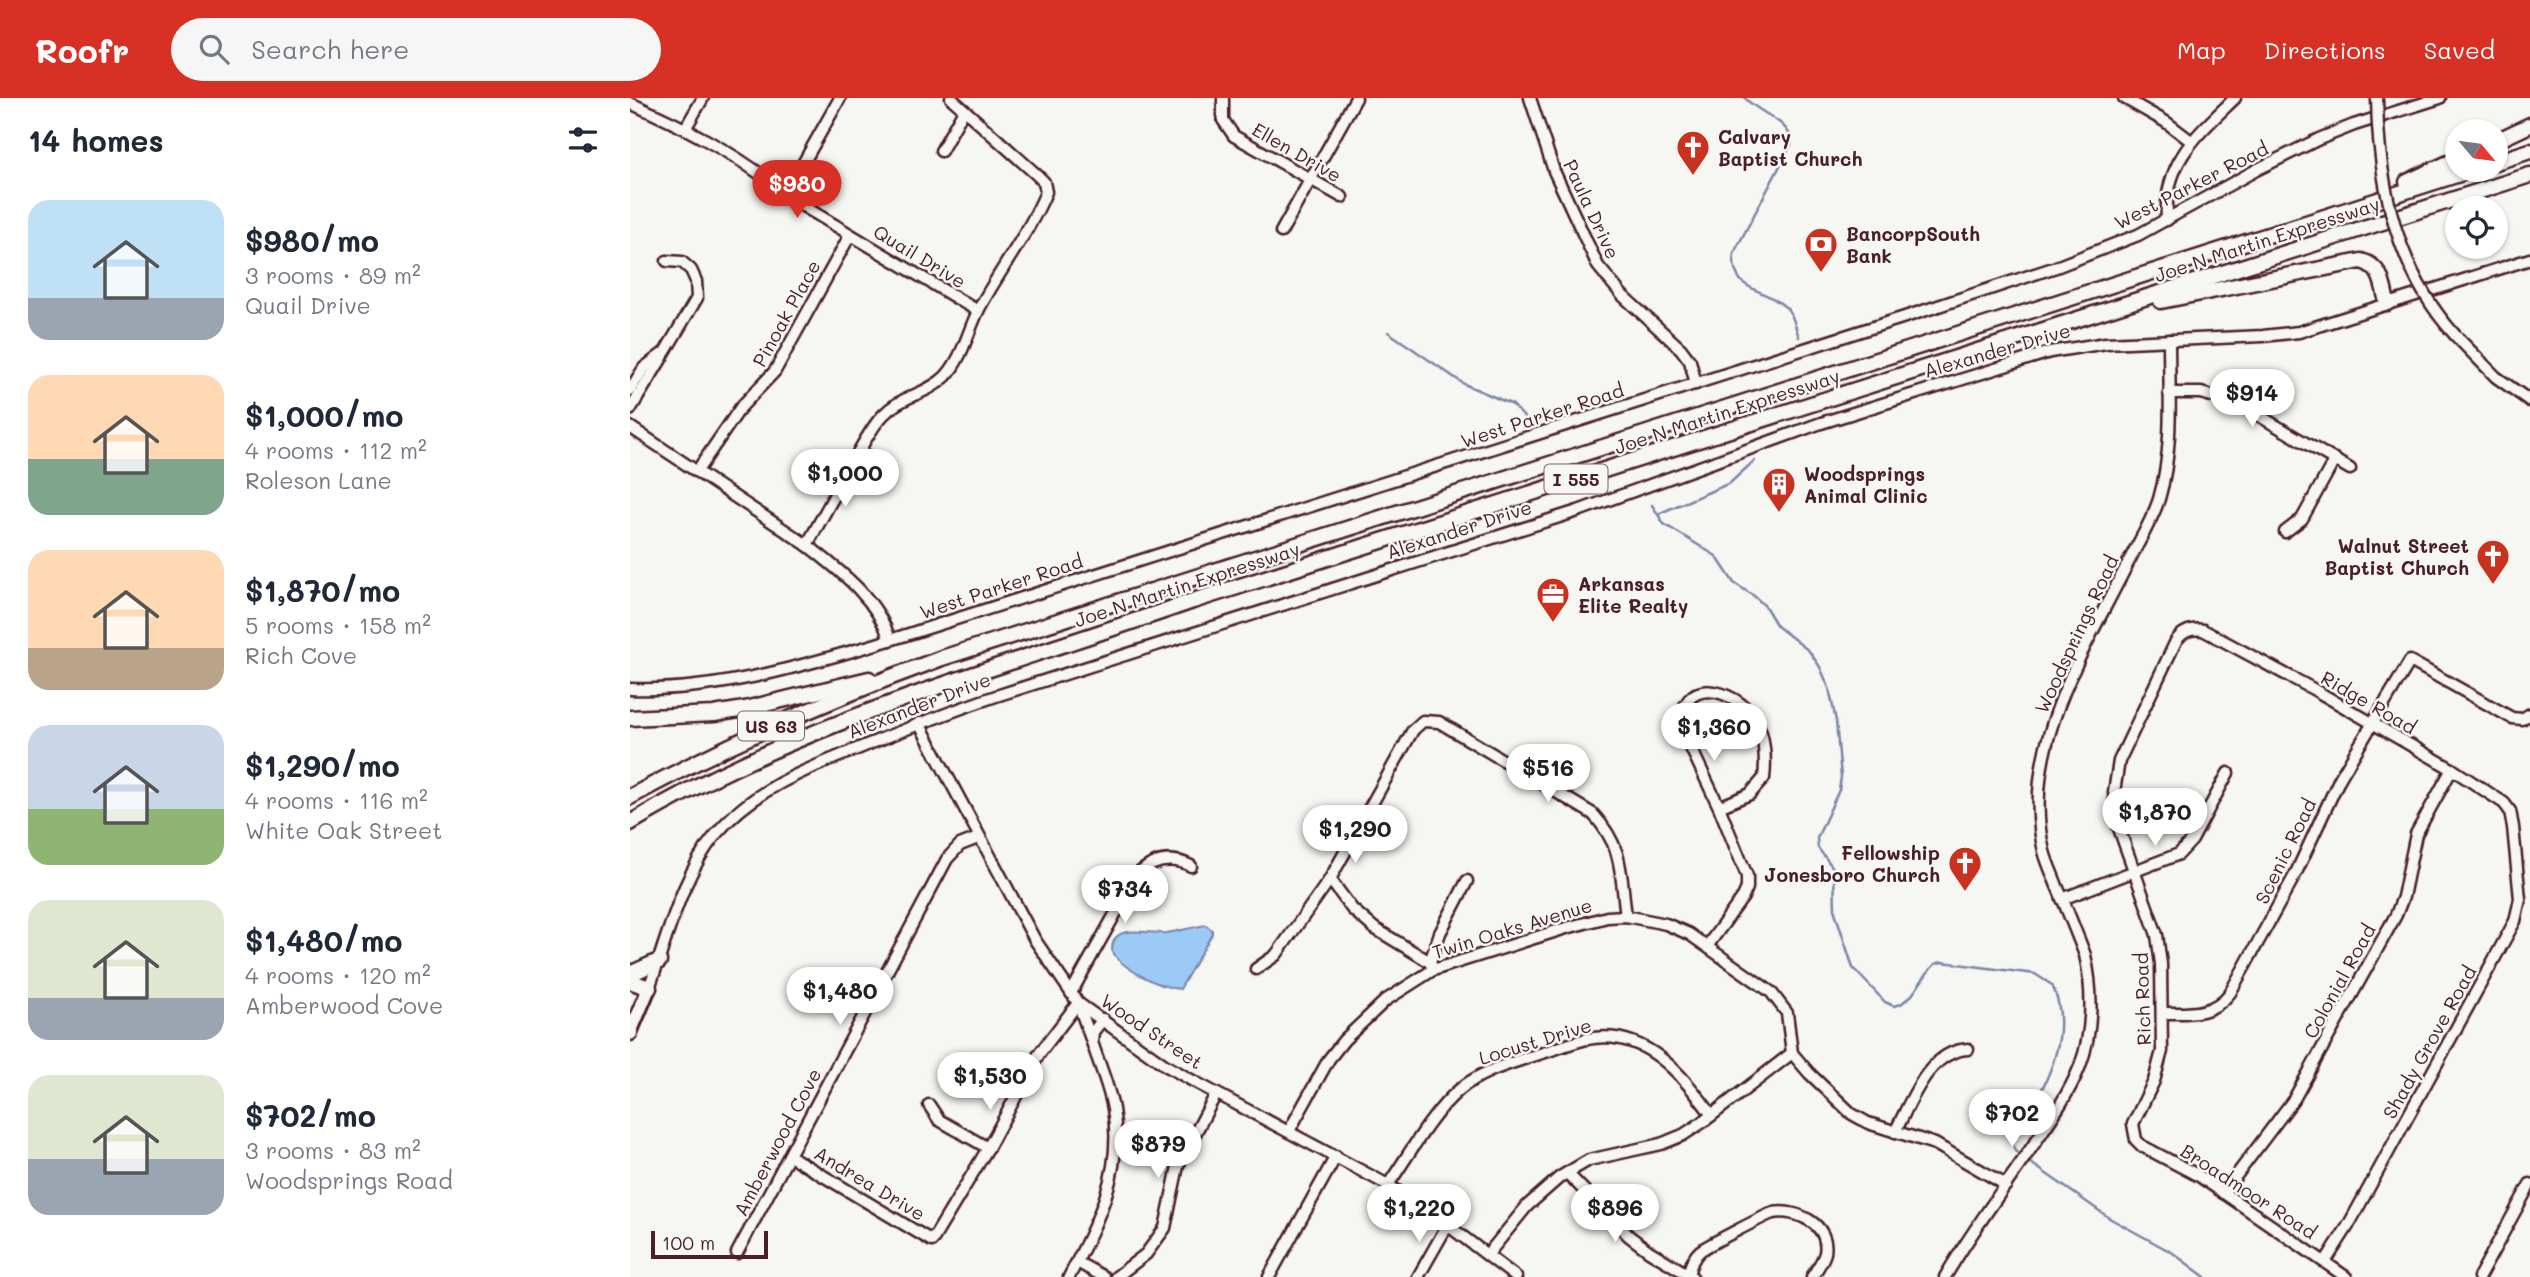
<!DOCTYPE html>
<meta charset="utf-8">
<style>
:root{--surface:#fff;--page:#f6f6f7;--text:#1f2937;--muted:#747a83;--accent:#d93025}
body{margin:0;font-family:Mali,sans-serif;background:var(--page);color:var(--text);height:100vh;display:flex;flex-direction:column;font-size:26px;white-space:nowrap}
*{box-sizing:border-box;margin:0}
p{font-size:23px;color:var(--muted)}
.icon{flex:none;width:38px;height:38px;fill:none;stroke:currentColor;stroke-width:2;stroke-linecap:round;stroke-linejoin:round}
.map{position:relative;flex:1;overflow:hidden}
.sheet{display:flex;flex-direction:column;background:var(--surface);width:630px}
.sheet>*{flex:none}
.needle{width:46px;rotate:119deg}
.buttons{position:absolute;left:1815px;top:21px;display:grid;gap:14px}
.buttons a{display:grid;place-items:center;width:63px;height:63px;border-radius:50%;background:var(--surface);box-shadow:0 2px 5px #0004;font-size:35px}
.scale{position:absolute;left:21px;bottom:18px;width:117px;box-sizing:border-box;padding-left:7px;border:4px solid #4a1f2b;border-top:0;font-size:19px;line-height:24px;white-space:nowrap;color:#4a1f2b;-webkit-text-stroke:5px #f6f6f2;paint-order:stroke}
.price{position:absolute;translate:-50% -60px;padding:0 16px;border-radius:24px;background:#fff;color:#222;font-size:23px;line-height:46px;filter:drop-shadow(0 2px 4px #0008)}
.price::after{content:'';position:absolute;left:50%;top:42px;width:21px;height:16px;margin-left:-10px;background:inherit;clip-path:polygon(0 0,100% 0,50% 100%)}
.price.current{background:var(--accent);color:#fff}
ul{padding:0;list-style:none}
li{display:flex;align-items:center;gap:21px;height:175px;padding:0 28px}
li span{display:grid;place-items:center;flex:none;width:196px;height:140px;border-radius:21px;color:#555}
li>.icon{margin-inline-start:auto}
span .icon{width:84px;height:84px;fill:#fffc;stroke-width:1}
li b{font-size:30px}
h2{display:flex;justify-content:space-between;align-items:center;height:84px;padding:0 28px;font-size:30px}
header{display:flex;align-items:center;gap:42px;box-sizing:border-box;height:98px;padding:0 35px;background:var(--accent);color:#fff}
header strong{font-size:33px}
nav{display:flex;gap:38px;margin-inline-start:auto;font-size:24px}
.search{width:490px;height:63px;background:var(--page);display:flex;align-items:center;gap:18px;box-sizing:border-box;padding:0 24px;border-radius:38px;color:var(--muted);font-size:26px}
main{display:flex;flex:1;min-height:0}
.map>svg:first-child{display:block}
.water{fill:#9bcaf6;stroke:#7b86a5;stroke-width:2}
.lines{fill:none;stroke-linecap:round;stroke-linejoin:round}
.stream{stroke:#7b86a5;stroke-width:2.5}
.minor-casing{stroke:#4a1f2b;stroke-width:15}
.major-casing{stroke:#4a1f2b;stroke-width:18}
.highway-casing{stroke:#4a1f2b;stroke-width:19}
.minor{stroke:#f6f6f2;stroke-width:10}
.major{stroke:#f6f6f2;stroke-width:12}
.highway{stroke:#f6f6f2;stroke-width:14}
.minor-bridge-casing{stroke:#4a1f2b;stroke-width:15;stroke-linecap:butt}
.minor-bridge{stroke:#f6f6f2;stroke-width:10}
.labels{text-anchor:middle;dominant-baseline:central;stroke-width:5;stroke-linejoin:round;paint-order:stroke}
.shield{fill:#f6f6f2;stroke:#7e6067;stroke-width:2}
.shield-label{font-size:18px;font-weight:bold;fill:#4a1f2b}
.poi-label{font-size:19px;font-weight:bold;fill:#4a1f2b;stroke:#f6f6f2;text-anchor:start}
.street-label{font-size:19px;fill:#4a1f2b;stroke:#f6f6f2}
</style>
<header>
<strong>Roofr</strong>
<div class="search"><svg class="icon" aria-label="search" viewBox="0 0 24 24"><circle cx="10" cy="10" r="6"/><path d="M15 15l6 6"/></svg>Search here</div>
<nav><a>Map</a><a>Directions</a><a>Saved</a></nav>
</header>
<main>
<section class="sheet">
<h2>14 homes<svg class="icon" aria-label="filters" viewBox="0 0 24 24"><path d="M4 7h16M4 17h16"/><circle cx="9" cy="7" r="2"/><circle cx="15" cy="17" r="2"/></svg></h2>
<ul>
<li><span style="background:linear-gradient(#bfe0f5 70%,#9aa5b1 0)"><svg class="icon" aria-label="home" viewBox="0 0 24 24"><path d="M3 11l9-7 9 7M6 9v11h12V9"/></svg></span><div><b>$980/mo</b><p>3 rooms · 89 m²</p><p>Quail Drive</p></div></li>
<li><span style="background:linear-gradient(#ffd9b3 60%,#7fa58c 0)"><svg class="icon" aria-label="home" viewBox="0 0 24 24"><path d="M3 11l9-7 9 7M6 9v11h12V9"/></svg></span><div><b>$1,000/mo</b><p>4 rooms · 112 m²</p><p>Roleson Lane</p></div></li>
<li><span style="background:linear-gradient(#ffd9b3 70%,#b9a48a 0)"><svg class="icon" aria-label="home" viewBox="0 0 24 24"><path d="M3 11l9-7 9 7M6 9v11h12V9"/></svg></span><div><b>$1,870/mo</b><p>5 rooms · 158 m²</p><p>Rich Cove</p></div></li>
<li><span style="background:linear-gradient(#c9d6e8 60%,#8fb573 0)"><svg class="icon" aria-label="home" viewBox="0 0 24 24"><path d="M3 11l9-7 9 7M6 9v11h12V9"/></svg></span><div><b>$1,290/mo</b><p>4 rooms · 116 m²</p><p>White Oak Street</p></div></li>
<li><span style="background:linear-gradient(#dfe7d0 70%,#9aa5b1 0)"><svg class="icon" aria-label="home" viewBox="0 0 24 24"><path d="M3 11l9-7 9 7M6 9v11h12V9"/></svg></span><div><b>$1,480/mo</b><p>4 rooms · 120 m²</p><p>Amberwood Cove</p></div></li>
<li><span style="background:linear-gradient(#dfe7d0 60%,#9aa5b1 0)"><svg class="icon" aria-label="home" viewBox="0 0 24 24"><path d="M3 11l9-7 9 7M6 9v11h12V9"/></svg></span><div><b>$702/mo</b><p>3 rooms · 83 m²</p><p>Woodsprings Road</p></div></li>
</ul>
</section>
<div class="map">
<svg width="1900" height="1179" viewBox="0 0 1900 1179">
<rect width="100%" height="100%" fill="#f6f6f2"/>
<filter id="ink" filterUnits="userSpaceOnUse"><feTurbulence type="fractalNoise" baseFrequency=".0143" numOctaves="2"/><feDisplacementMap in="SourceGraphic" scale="14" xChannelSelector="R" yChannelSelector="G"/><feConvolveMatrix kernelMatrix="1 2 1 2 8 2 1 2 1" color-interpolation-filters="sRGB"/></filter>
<g filter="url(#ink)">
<path class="water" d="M576 827 582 832V836L550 891C531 890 489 870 482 852 482 823 520 837 537 835 550 833 563 829 576 827Z"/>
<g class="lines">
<g class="stream">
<path d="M1115 0C1129 16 1164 24 1161 47L1104 155C1101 195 1131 188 1154 208 1163 214 1165 229 1169 239"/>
<polyline points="758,234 834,286 883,307 902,328"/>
<path d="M1022 407 1034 426 1086 458 1104 485 1124 498 1135 508 1147 528 1179 553 1190 569 1199 590 1206 623 1211 679 1209 692 1187 740 1188 750 1204 771 1205 814 1223 870 1255 904 1264 908 1271 906 1282 897 1298 874 1305 866 1312 864 1405 876 1422 887C1448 942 1407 999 1383 1046L1385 1053 1393 1059"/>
<polyline points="1028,416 1100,385 1124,363"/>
<polyline points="1398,1063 1481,1121 1543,1155 1575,1179"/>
</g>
<defs>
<g id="minor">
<polyline points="593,0 593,22 604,38 712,99"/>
<polyline points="900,0 924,73 968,168 992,197 1051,251 1060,263 1066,286"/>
<polyline points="1494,0 1536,24 1561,43"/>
<path d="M0 5C52 28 102 53 146 88 152 93 158 95 163 102L348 213"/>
<polyline points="55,31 73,0"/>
<polyline points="311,53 334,12"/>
<polyline points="157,94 210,0"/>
<path d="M1537 122C1533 64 1568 36 1605 0"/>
<polyline points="651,134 726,0"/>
<polyline points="1825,237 1866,279 1900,303"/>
<polyline points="0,292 14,270 35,254 67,200 66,183 61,172 52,164 37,163"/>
<polyline points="1539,295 1571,295 1609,306 1720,371"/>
<polyline points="0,312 33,258"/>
<path d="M0 329 177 447C210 473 247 500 260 542"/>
<path d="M229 353C241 332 251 313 274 302 288 295 304 290 316 278 333 259 338 233 349 211 370 171 399 135 416 94L414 84 407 77 321 0"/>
<polyline points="67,373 111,309 145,273 220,137"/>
<polyline points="1655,434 1672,421 1705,361"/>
<polyline points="177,447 229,353 248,364"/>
<path d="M0 591C90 594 175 567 260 542L1278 218 1426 169 1508 137 1628 71 1689 41 1724 27 1810 0"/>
<polyline points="289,625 405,842 448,905 535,967 563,983 758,1087 799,1113 886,1179"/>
<polyline points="700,781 722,811 744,830 800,864 803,872"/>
<polyline points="1432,801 1549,756 1562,742 1598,675"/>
<path d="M1078 847 1113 799 1117 790V778L1089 709 1052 631C1048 576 1104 589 1125 621 1135 636 1136 663 1134 680L1120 696 1089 709"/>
<polyline points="800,864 810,835 837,783"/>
<path d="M626 871 646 857 700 781 783 632 793 623 809 624 963 716C994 750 990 774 996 818"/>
<path d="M19 890C38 839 51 778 87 735 124 691 175 672 227 651 273 632 319 614 366 598L948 413 1191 325 1420 254 1476 245 1633 238 1669 234 1900 161"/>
<path d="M441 895 507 777C523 762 541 758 561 768"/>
<polyline points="448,905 461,941"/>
<path d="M1533 915C1559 915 1582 918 1600 895L1665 777 1710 680 1780 563 1882 620 1892 621 1900 616"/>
<polyline points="299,1007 309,1022 358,1050"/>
<polyline points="659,1033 699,961 714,942 756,902 803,872 933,831 977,819 996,818 1036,826 1059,836 1141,894 1157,915 1162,955 1179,975 1222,1016 1238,1025 1305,1046 1376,1087"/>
<path d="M1265 1034C1281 1004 1298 953 1338 951"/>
<polyline points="160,1058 302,1143 358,1050 409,956 448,905"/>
<polyline points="937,1075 999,1138 1019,1153 1062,1179"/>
<path d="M758 1087C779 1057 801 1016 829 992 851 973 879 966 906 957 923 952 940 945 957 941 1015 929 1052 977 1082 1017"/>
<polyline points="1593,1095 1664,1001 1766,817 1773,799 1786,736 1822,671"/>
<polyline points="107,1155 317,761 330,747 348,740"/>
<polyline points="858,1156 897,1108 930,1079 959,1062 1031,1046 1053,1037 1073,1024 1162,955"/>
<polyline points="447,1164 474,1179"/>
<path d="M1695 1164 1718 1128 1885 823 1890 801 1883 729 1880 713 1874 705 1822 671 1683 591 1573 532C1561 530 1553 533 1546 543L1489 663 1484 694 1486 722 1527 837 1531 866 1532 953 1524 983 1503 1026 1506 1042 1512 1048 1569 1078 1716 1179"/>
<path d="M1058 1177C1060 1168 1063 1159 1070 1153 1074 1149 1138 1116 1143 1115 1167 1111 1200 1126 1195 1155 1193 1163 1187 1171 1182 1179"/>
<path d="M439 1179C467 1125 494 1073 483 1011 479 988 469 966 462 944L463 934 473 921"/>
<polyline points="486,1179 516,1156 535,1130 548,1068 586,996"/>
<polyline points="639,1179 706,1058"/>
<polyline points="788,1179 817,1128"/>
<path d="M1315 1179C1342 1133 1374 1090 1404 1046 1421 1021 1439 996 1450 968 1463 934 1463 892 1455 857 1446 834 1437 811 1427 788 1423 777 1417 765 1414 753 1389 651 1455 551 1499 463 1509 443 1522 423 1529 401 1544 350 1539 294 1539 242"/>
<polyline points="1849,1179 1900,1086"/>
</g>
<polyline id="major" points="0,935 19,890"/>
<g id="highway">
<polyline points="1866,43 1900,27"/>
<polyline points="1866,64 1900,53"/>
<polyline points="1777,84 1827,61"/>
<path d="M1531 203 1731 163C1752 168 1753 188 1757 205"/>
<polyline points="0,620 84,616 115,611 239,581"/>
<path d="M0 699C100 644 205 599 312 560L1842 72"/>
<path d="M0 725C173 622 374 569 563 503L1900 77"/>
<polyline points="0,876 29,863"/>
<polyline points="0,883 19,890"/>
<polyline points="0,934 0,935"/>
</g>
</defs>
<use href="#minor" class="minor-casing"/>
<use href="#major" class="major-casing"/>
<use href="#highway" class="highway-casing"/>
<use href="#minor" class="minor"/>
<use href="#major" class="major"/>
<use href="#highway" class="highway"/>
<defs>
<path id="minor-bridge" d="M1747 0C1748 84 1766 172 1825 237"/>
</defs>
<use href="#minor-bridge" class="minor-bridge-casing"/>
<use href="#minor-bridge" class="minor-bridge"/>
</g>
</g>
<defs>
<symbol id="church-pin" viewBox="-11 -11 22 30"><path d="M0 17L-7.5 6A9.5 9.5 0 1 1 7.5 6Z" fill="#c8321e" stroke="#f6f6f2"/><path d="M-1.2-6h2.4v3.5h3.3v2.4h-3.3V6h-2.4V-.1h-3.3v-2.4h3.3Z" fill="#fff"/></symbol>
<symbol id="bank-pin" viewBox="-11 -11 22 30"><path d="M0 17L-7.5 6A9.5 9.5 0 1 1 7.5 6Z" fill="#c8321e" stroke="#f6f6f2"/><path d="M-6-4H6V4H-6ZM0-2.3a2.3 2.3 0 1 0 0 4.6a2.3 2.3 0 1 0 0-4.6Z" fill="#fff"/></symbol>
<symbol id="building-pin" viewBox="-11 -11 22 30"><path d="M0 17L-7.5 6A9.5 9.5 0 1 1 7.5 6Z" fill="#c8321e" stroke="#f6f6f2"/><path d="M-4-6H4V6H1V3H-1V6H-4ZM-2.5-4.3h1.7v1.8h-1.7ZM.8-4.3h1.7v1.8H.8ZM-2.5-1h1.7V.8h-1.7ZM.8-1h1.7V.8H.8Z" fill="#fff"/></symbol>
<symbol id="office-pin" viewBox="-11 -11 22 30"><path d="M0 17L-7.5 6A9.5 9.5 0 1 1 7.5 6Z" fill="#c8321e" stroke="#f6f6f2"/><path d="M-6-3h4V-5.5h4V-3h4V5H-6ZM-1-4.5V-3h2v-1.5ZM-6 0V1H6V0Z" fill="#fff"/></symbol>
</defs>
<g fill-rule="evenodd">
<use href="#church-pin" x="1044" y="30" width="38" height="52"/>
<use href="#bank-pin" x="1172" y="127" width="38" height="52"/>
<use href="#building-pin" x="1130" y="367" width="38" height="52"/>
<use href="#church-pin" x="1844" y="439" width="38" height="52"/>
<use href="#office-pin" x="904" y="477" width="38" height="52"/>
<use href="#church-pin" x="1316" y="746" width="38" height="52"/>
</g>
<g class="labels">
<g class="shield">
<rect x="914.5" y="366.5" width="63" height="29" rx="5"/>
<rect x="108" y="613.5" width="66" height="29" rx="5"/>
</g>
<g class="shield-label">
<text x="946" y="381">I 555</text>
<text x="141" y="628">US 63</text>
</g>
<g class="poi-label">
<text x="1088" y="38">Calvary<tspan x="1088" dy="22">Baptist Church</tspan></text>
<text x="1216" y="135">BancorpSouth<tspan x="1216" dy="22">Bank</tspan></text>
<text x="1174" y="375">Woodsprings<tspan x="1174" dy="22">Animal Clinic</tspan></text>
<text x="1839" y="447" text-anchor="end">Walnut Street<tspan x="1839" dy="22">Baptist Church</tspan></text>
<text x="948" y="485">Arkansas<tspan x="948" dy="22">Elite Realty</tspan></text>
<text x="1310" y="754" text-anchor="end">Fellowship<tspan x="1310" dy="22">Jonesboro Church</tspan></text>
</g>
<g class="street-label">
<text transform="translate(667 54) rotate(30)">Ellen Drive</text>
<text transform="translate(1561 87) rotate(-27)">West Parker Road</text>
<text transform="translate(962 111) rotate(65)">Paula Drive</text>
<text transform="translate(1637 141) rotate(-18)">Joe N Martin Expressway</text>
<text transform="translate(290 158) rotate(31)">Quail Drive</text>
<text transform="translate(156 215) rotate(-61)">Pinoak Place</text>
<text transform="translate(1367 252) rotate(-16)">Alexander Drive</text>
<text transform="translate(1097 313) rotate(-18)">Joe N Martin Expressway</text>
<text transform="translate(912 317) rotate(-18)">West Parker Road</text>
<text transform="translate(829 431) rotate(-18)">Alexander Drive</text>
<text transform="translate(557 486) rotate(-18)">Joe N Martin Expressway</text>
<text transform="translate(371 488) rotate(-18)">West Parker Road</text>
<text transform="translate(1446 536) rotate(-65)">Woodsprings Road</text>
<text transform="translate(1739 604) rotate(30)">Ridge Road</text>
<text transform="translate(289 607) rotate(-21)">Alexander Drive</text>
<text transform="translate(1655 753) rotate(-64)">Scenic Road</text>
<text transform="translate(882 830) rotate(-17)">Twin Oaks Avenue</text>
<text transform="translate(1709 883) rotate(-61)">Colonial Road</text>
<text transform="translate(1512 901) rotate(-92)">Rich Road</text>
<text transform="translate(522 933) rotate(34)">Wood Street</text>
<text transform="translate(905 943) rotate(-17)">Locust Drive</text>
<text transform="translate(1799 944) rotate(-61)">Shady Grove Road</text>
<text transform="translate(147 1044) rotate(-62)">Amberwood Cove</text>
<text transform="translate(240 1085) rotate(31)">Andrea Drive</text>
<text transform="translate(1619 1093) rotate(33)">Broadmoor Road</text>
</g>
</g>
</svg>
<div class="buttons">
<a><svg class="needle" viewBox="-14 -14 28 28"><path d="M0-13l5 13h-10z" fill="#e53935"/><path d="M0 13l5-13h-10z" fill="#747a83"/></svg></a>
<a><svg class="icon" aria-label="locate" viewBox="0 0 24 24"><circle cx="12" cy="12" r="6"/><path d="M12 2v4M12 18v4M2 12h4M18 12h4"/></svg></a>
</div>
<div class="scale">100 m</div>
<b class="price current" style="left:167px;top:122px">$980</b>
<b class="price" style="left:1622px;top:331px">$914</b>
<b class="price" style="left:215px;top:411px">$1,000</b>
<b class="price" style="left:1084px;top:665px">$1,360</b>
<b class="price" style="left:918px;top:706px">$516</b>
<b class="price" style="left:1525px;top:750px">$1,870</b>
<b class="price" style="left:725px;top:767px">$1,290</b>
<b class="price" style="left:495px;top:827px">$734</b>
<b class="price" style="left:210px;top:929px">$1,480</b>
<b class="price" style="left:360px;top:1014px">$1,530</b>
<b class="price" style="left:1382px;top:1051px">$702</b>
<b class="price" style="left:528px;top:1082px">$879</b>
<b class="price" style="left:789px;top:1146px">$1,220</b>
<b class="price" style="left:985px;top:1146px">$896</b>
</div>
</main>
